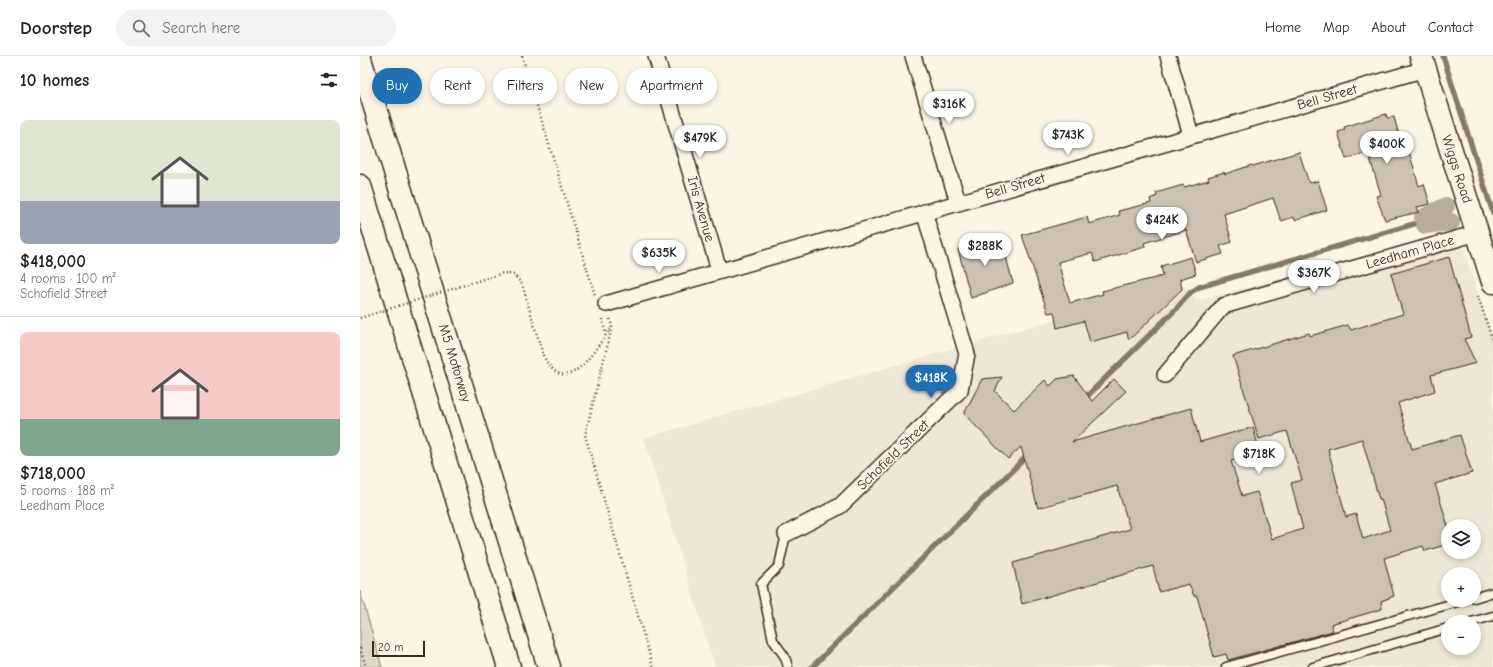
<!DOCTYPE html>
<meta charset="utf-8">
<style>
:root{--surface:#fff;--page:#f2f2f2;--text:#202124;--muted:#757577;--line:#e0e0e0;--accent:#1f6fb2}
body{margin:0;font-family:"Comic Neue",sans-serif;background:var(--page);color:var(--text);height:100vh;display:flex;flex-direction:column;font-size:15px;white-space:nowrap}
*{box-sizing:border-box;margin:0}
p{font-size:13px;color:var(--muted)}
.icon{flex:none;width:22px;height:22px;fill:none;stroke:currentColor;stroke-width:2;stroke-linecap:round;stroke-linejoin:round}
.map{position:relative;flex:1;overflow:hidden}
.sheet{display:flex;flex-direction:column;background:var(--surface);width:360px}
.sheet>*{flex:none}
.guide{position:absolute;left:12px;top:12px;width:380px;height:36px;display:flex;gap:8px}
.tools{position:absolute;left:1081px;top:463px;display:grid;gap:8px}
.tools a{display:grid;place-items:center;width:40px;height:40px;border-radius:50%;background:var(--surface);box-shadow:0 2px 6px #0003;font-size:20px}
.scale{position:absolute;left:12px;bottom:10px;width:53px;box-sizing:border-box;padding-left:4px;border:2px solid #3b2a1e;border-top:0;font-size:11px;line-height:14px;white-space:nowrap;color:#3b2a1e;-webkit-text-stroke:3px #fcf5e5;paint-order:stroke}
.price{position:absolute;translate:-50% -34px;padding:0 9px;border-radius:14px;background:#fff;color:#222;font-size:13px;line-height:26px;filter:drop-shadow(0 1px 2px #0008)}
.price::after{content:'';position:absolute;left:50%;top:24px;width:12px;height:9px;margin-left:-6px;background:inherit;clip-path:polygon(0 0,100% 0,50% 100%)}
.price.current{background:var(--accent);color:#fff}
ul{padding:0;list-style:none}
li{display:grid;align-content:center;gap:8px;height:212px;padding:0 20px}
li+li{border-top:1px solid var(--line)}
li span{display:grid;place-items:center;height:124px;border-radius:8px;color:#555}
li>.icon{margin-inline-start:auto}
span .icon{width:72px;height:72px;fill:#fffc;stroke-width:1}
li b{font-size:17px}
h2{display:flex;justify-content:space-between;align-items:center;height:48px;padding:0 20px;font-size:17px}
.pill{padding:0 14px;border-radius:18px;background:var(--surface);box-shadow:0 2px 6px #0003;font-size:14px;line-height:36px}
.pill.current{background:var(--accent);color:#fff}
header{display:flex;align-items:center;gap:24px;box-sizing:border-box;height:56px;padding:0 20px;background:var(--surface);border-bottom:1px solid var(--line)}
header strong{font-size:19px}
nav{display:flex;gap:22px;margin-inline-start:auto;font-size:14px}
.search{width:280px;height:36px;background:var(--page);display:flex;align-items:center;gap:10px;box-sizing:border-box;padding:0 14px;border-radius:22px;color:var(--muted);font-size:15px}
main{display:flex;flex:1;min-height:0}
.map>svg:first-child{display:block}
.built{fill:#eee6d6;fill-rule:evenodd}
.green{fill:#e0d8c8;stroke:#8e8173}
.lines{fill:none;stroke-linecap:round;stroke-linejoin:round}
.stream{stroke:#85796b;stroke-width:5.5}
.canal{stroke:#b7ad9e;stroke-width:18}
.building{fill:#ccc2b3;stroke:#3b2a1e;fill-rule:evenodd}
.lane-casing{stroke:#3b2a1e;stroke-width:11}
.street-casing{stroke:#3b2a1e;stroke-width:18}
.secondary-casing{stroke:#3b2a1e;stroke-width:25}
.highway-casing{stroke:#3b2a1e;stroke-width:25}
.path{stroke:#3b2a1e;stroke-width:2.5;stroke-dasharray:1 3;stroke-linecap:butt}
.lane{stroke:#fcf5e5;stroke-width:8}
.street{stroke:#fcf5e5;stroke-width:15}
.secondary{stroke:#fcf5e5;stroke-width:22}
.highway{stroke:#fcf5e5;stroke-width:22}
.path-bridge{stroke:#3b2a1e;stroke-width:2.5;stroke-dasharray:1 3;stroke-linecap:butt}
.labels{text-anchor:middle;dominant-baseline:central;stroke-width:3.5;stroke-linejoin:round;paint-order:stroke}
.street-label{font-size:14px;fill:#3b2a1e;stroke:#fcf5e5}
</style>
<header>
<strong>Doorstep</strong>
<div class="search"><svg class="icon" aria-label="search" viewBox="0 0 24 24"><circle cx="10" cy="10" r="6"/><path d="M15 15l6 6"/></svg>Search here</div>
<nav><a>Home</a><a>Map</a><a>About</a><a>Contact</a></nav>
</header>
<main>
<section class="sheet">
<h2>10 homes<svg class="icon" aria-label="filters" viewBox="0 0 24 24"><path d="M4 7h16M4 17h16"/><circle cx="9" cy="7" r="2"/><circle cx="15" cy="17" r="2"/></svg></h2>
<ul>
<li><span style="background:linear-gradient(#dfe7d0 65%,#9aa5b1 0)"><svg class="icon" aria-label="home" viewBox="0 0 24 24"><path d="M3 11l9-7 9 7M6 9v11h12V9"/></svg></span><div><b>$418,000</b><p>4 rooms · 100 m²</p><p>Schofield Street</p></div></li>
<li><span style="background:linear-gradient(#f6c9c9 70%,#7fa58c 0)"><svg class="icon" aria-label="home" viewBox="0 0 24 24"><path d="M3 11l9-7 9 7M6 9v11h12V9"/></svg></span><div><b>$718,000</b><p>5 rooms · 188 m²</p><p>Leedham Place</p></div></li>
</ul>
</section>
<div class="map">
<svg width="1133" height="611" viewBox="0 0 1133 611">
<rect width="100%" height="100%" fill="#fcf5e5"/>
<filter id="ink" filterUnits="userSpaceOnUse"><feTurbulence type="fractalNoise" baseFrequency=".025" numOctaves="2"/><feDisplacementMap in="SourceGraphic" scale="8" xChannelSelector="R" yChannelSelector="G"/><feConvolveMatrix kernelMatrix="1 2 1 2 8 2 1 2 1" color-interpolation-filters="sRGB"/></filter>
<g filter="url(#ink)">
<path class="built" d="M1097 175 1133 282V611H355L284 382 821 227 837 245ZM1088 470H1114V496H1088ZM1088 518H1114V544H1088ZM1088 566H1114V592H1088Z"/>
<polygon class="green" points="0,535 22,611 0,611"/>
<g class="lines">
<g class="stream">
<polyline points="1083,0 1133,157"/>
<polyline points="723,344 817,252 831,236 839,231 1088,158"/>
<polyline points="452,611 669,398"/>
</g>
<g class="canal">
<polyline points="1063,162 1086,150"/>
<polyline points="1065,169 1091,166"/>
</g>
</g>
<g class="building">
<polygon points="1026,58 1027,62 1034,61 1042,90 1047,89 1059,130 1064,128 1070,148 1057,151 1059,156 1025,164 1016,140 1021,139 1008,96 986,103 978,76 985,74 984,71"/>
<polygon points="939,96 949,127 958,125 967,154 935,164 934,161 921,165 913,142 864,158 872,186 860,190 863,198 836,206 826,174 784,187 785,191 735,206 732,197 698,206 710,247 743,238 742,235 803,220 801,210 831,201 836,218 820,223 822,233 769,284 767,276 730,286 724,265 697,272 694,256 688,257 662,179 727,161 729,168 760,159 758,155 791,147 790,143 797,140 796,137 823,129 824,131 849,124 848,121 864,116 865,118 892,109 893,110"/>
<polygon points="641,181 653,227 611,242 598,193 615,187 615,190"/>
<path d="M1089 201 1111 281 1104 283 1116 307 1071 319 1075 335 1038 347 1052 393 1100 379 1112 417 1075 428 1088 470V488L1065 495 1063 490 1024 502 1034 540 1021 545 1022 553 971 568 973 575 868 604 866 598 854 601 837 540H834L829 528 799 536 793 510 662 548 653 507 770 473 757 430 678 452 661 391 648 403 604 358 622 323 642 321 635 335 654 354 685 324 690 330 697 323 714 320 732 345 754 323 766 335 712 386 831 352 840 386 893 371 900 397 871 405 882 440 897 436 912 483 943 473 931 427 942 424 927 375 899 383 873 300 949 277 950 280 988 269 991 274 1043 258 1031 218ZM1002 383 1019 443H1021L1030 474 1003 483 996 458 986 461 968 393Z"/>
</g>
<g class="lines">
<defs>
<g id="lane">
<polyline points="426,478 419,510 401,528 413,584 425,601 428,611"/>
<polyline points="1114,542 1133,536"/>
<polyline points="1111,566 1133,560"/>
<polyline points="866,611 1105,544"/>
<polyline points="953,611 1088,572"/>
</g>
<g id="street">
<polyline points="296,0 359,214"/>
<polyline points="553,0 598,146"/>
<polyline points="808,0 831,79"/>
<polyline points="246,248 1065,13"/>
<polyline points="805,319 863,250 1117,177"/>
<polyline points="426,478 480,450 600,334 607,298 564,156"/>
</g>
<polyline id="secondary" points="1061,0 1133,226"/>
<g id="highway">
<polyline points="0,3 189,611"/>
<polyline points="0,130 149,611"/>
</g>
</defs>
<use href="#lane" class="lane-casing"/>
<use href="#street" class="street-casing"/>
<use href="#secondary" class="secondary-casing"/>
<use href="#highway" class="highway-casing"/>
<g class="path">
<polyline points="162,0 235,239"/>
<polyline points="1118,240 1133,286"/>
<polyline points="242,263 246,278"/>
<polyline points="250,263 252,271 225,379 293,611"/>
<path d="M183 299C206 346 233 296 250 273"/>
<polyline points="0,592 6,611"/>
</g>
<use href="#lane" class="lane"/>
<use href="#street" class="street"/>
<use href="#secondary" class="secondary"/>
<use href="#highway" class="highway"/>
<polyline class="path-bridge" points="0,262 143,217 154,219 162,228 183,299"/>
</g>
</g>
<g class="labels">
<g class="street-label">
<text transform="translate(967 41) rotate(-16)">Bell Street</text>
<text transform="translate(1097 113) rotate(72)">Wiggs Road</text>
<text transform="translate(655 130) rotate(-16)">Bell Street</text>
<text transform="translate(341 153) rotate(74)">Iris Avenue</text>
<text transform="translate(1050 196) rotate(-16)">Leedham Place</text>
<text transform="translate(95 307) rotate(73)">M5 Motorway</text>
<text transform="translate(533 399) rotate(-44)">Schofield Street</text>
</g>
</g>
</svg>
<div class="tools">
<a><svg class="icon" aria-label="layers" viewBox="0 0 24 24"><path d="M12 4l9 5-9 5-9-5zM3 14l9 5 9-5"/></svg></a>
<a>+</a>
<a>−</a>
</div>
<div class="scale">20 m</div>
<b class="price" style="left:589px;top:69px">$316K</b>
<b class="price" style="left:708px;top:100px">$743K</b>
<b class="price" style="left:340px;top:103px">$479K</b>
<b class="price" style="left:1027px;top:109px">$400K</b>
<b class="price" style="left:802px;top:185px">$424K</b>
<b class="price" style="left:625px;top:211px">$288K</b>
<b class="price" style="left:299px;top:218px">$635K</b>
<b class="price" style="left:954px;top:238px">$367K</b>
<b class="price current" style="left:571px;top:343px">$418K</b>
<b class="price" style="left:899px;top:419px">$718K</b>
<div class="guide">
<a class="pill current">Buy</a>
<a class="pill">Rent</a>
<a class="pill">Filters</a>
<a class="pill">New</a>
<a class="pill">Apartment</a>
</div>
</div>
</main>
